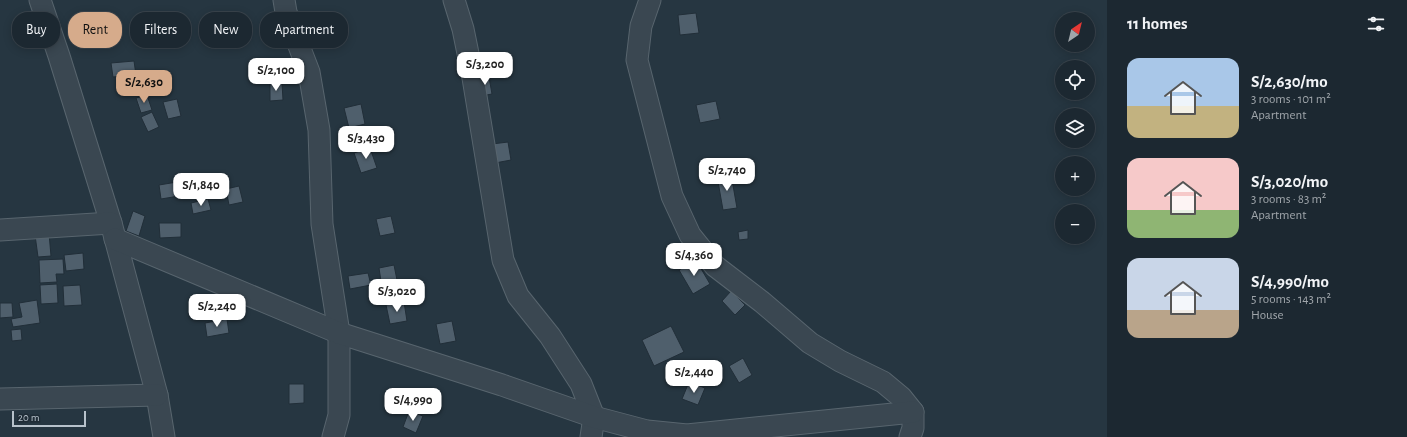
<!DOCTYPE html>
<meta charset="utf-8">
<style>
:root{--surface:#1c2831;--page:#253039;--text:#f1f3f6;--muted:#a0a6ab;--line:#3a444d;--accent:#d6ab8b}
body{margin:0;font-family:"Alegreya Sans",sans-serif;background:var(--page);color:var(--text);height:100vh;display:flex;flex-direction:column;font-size:15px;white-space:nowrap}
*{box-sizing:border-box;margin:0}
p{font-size:13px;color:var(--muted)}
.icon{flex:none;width:22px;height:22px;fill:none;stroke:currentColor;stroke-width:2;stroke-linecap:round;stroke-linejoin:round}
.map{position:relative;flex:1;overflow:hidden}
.side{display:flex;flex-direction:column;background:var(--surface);width:300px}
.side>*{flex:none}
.hud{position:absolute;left:12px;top:12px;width:380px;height:36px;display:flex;gap:8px}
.needle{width:26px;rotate:35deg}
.tools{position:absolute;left:1055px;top:12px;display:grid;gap:8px}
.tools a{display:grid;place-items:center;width:40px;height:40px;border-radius:50%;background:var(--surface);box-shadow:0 2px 10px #0003,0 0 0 1px var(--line);font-size:20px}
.scale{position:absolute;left:12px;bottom:10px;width:74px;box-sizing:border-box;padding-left:4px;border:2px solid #b7c2cb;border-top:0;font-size:11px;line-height:14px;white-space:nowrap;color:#b7c2cb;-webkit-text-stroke:3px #1f2c36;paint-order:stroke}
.price{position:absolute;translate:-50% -34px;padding:0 9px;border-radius:8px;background:#fff;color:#222;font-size:13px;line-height:26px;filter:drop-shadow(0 1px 2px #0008)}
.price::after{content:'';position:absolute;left:50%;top:24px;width:12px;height:9px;margin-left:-6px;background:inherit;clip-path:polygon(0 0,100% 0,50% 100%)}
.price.on{background:var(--accent);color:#111}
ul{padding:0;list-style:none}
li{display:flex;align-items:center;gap:12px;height:100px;padding:0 20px}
li span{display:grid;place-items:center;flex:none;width:112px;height:80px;border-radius:12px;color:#555}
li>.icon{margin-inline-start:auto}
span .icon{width:48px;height:48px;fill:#fffc;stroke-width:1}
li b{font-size:17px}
h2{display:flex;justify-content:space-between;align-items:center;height:48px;padding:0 20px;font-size:17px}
.pill{padding:0 14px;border-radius:16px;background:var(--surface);box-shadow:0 2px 10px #0003,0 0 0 1px var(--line);font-size:14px;line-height:36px}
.pill.on{background:var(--accent);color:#111}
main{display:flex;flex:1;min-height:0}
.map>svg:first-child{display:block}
.building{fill:#4f5f6c;stroke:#212e38}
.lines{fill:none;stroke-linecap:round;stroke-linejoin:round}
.street-casing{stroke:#58656e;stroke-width:23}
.street{stroke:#3a4751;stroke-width:21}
</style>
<main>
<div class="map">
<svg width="1107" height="437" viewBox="0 0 1107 437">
<rect width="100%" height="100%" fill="#263641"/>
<g class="building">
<polygon points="696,13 699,33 680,35 678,15"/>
<polygon points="216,22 218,36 201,38 199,24"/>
<polygon points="153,23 154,41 140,42 139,24"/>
<polygon points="186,28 188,39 173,41 172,30"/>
<polygon points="134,61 136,75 113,77 111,63"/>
<polygon points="489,77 492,94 481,96 478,79"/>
<polygon points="270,83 282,83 283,100 270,101"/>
<polygon points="147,95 152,110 141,113 136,98"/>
<polygon points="177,99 181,116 168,119 163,102"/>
<polygon points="716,101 720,119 700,123 696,105"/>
<polygon points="361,104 365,124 349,128 344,108"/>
<polygon points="152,112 159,127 148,132 141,117"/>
<polygon points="508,142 511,160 495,163 492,144"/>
<polygon points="370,148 377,168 361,173 354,153"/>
<polygon points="731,174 737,208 723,210 717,176"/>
<polygon points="177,182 179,196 161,199 159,185"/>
<polygon points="239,186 243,202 229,205 226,189"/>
<polygon points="208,199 211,210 193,214 191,203"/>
<polygon points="133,211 145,216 139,236 126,231"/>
<polygon points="391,216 395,233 380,236 376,219"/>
<polygon points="159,223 181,223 181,237 160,238"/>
<polygon points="748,230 748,239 739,240 738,232"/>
<polygon points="49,233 51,256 38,257 35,235"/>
<polygon points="83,253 84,269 66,271 64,255"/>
<polygon points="63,259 64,274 56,274 57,282 40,283 39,260"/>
<polygon points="696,260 710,284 693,294 679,270"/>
<polygon points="394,265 398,285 382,288 379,268"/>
<polygon points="368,273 371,285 350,289 348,276"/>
<polygon points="57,284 58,303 41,304 40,285"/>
<polygon points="80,285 82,305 64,306 63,286"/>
<polygon points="731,291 745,305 735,315 722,301"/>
<polygon points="37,300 40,323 13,327 11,319 22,317 19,303"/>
<polygon points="404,302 407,321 390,324 386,305"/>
<polygon points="0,303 12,303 13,317 0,318"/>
<polygon points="227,319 229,333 207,337 205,323"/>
<polygon points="452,321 456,341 440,344 436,324"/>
<polygon points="671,326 684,352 654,366 642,340"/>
<polygon points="21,329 22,340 12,341 11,330"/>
<polygon points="743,358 752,375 739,383 729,366"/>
<polygon points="689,382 705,388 698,405 682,399"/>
<polygon points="289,384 304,384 304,403 289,404"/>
<polygon points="409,411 423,416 416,433 403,427"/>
</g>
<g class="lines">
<defs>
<g id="street">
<polyline points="40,0 59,56 111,223 157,395 164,437"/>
<polyline points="284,0 286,12 309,72 319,130 322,224 339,333 339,415 333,437"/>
<polyline points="454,0 463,29 473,78 503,260 518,296 550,336 581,384 594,417 591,437"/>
<polyline points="650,0 641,26 637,60 672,196 690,235 715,266 762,302 810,343 840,361 883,382 901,397 913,412 913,428 910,437"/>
<polyline points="0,230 111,223"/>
<polyline points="115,239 339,333 502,385 594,417 647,431 687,435 913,412"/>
<polyline points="0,399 157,395"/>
</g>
</defs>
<use href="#street" class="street-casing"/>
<use href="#street" class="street"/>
</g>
</svg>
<div class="tools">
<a><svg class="needle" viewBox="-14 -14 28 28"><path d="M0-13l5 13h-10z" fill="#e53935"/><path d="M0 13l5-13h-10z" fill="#a0a6ab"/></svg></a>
<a><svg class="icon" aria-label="locate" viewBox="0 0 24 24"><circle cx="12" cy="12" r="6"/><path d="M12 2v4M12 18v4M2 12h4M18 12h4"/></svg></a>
<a><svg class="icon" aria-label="layers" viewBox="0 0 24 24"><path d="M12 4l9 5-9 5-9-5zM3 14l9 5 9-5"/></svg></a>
<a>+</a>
<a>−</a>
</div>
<div class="scale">20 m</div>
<b class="price" style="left:485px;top:86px">S/3,200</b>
<b class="price" style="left:276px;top:92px">S/2,100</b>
<b class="price on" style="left:144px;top:104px">S/2,630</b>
<b class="price" style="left:366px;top:160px">S/3,430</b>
<b class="price" style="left:727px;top:192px">S/2,740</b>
<b class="price" style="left:201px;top:207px">S/1,840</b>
<b class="price" style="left:694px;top:277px">S/4,360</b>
<b class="price" style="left:397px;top:313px">S/3,020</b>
<b class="price" style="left:217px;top:328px">S/2,240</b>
<b class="price" style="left:694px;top:394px">S/2,440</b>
<b class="price" style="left:413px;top:422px">S/4,990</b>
<div class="hud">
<a class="pill">Buy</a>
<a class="pill on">Rent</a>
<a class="pill">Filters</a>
<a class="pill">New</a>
<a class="pill">Apartment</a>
</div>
</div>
<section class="side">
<h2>11 homes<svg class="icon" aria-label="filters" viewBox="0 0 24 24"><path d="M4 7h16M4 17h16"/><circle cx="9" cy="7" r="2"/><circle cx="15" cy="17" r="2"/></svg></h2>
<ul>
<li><span style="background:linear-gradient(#a9c7e8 60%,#c2b280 0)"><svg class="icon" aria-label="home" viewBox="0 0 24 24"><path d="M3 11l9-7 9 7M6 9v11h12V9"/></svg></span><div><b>S/2,630/mo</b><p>3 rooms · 101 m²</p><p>Apartment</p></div></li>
<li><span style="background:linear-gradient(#f6c9c9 65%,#8fb573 0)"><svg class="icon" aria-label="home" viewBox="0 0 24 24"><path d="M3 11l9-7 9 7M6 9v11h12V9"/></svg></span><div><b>S/3,020/mo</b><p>3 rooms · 83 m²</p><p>Apartment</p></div></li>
<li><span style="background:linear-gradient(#c9d6e8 65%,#b9a48a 0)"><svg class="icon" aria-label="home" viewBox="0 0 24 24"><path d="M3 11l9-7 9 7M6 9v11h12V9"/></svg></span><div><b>S/4,990/mo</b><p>5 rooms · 143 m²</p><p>House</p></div></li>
</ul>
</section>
</main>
